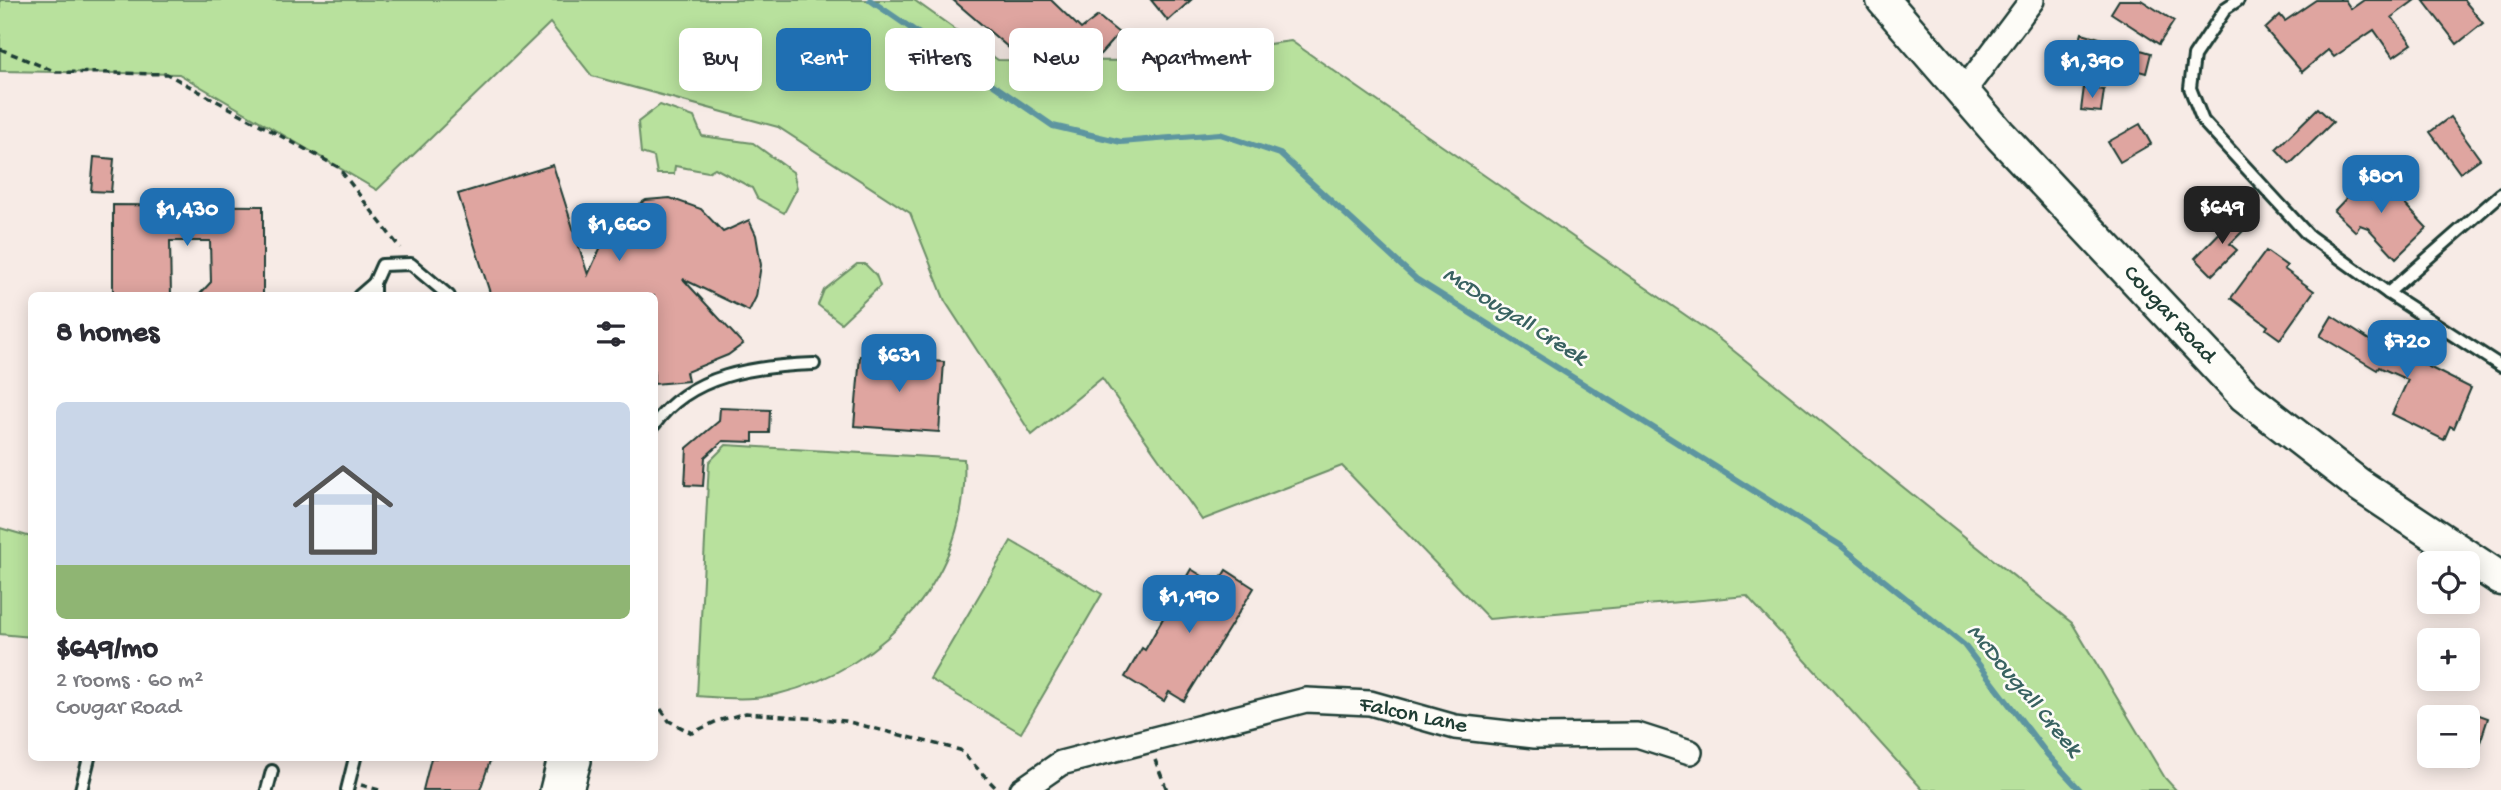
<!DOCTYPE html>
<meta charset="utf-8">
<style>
:root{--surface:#fff;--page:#f7f7f7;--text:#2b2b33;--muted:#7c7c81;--line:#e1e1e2;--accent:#1f6fb2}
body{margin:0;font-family:"Gochi Hand",sans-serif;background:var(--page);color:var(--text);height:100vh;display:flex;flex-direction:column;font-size:26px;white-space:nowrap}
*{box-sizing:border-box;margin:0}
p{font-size:23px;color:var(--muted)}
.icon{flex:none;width:38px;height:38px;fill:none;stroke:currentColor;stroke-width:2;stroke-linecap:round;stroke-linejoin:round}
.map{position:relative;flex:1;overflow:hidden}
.details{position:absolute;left:28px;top:292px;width:630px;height:469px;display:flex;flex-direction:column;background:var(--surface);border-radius:10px;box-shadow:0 4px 18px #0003}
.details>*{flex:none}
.hud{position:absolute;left:679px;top:28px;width:665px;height:63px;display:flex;gap:14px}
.tools{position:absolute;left:2417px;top:551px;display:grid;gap:14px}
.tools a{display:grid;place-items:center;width:63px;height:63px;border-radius:10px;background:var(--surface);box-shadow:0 4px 18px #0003;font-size:35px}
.price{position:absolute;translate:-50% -60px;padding:0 16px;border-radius:14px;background:var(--accent);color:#fff;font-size:23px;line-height:46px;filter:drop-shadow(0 2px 4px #0008)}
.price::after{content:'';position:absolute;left:50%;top:42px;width:21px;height:16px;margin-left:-10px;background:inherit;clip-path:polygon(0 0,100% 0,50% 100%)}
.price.on{background:#222;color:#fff}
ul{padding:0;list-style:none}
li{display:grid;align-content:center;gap:14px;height:371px;padding:0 28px}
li+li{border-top:2px solid var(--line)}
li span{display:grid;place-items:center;height:217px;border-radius:10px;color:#555}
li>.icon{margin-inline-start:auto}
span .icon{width:126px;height:126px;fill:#fffc;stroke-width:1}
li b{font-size:30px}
h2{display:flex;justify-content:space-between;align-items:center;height:84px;padding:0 28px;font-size:30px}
.chip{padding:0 24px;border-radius:10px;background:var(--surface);box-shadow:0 4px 18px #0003;font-size:24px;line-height:63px}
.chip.on{background:var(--accent);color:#fff}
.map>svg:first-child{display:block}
.green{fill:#b8e19d;stroke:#6c8f68;stroke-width:2}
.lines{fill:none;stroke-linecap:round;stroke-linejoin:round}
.stream{stroke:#5d95a0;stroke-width:6}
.building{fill:#dfa5a0;stroke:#1f3d34;stroke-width:2}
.lane-casing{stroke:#1f3d34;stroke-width:16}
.street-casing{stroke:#1f3d34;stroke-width:28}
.secondary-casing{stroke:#1f3d34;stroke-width:37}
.path{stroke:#1f3d34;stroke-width:3.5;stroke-dasharray:7 5;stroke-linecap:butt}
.lane{stroke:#fdfcf7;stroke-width:10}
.street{stroke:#fdfcf7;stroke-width:23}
.secondary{stroke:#fdfcf7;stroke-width:32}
.labels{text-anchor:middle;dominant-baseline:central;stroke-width:5;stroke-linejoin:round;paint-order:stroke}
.street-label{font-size:23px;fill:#1f3d34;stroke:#fdfcf7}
.water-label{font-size:24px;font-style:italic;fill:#396261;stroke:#fdfcf7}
</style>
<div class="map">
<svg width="2501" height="790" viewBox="0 0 2501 790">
<rect width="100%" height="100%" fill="#f7ebe6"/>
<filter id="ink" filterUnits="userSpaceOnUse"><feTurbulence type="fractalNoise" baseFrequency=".0143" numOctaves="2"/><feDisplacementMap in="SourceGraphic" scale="14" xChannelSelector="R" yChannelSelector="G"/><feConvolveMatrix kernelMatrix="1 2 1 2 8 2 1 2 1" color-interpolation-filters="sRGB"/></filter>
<g filter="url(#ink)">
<g class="green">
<polygon points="0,0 914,0 998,60 1141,61 1291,41 1714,335 2072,623 2165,778 2176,790 1923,790 1747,596 1489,619 1342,466 1202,520 1102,378 1032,435 945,301 910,213 778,127 592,76 550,23 377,190 179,74 0,71"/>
<polygon points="660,105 694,117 702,136 753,143 793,172 797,188 784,213 757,198 752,188 715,168 708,172 675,166 674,174 657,174 654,157 641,153 638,122"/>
<polygon points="857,264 865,264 876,275 880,286 841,323 818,305 824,290"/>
<path d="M726 445 964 459C971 574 886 668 778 694 752 701 723 698 697 696L709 462Z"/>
<polygon points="0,528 31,537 31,637 0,634"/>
<polygon points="1011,541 1102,594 1021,733 930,679"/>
</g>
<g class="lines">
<polyline class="stream" points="870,0 1053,126 1121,142 1220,134 1280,154 1416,279 1840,545 1964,645 2047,754 2080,790"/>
</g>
<g class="building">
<polygon points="953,0 1051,0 1081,29 1098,16 1119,33 1080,77 1057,52 1037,72"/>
<polygon points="1151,0 1191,0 1168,21"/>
<polygon points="2119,0 2141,0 2174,21 2159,44 2111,13"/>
<polygon points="2316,0 2345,0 2351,9 2364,0 2415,0 2392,17 2412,44 2393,57 2374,30 2334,57 2328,50 2302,72 2265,29 2280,15 2285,21"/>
<polygon points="2423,0 2464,0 2483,23 2457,44"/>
<polygon points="2082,33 2151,53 2146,73 2076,54"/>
<polygon points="2084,87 2104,90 2101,112 2081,110"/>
<polygon points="2318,108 2333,122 2290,164 2276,149"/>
<polygon points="2450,117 2480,159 2460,173 2430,132"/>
<polygon points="2140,124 2151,144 2120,162 2108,142"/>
<polygon points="94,157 114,159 111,192 91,191"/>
<polygon points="553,165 588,275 608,231 619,216 646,200 670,198 701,209 723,232 749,220 756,235 761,265 756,297 749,311 683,279 743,344 728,355 686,372 688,381 654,384 654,296 491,296 458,194"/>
<polygon points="2373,170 2427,228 2396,258 2368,228 2360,225 2356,232 2334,211"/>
<polygon points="113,205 263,206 263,296 198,296 211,282 210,241 170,241 171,296 113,296"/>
<polygon points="2238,214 2249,225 2230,244 2237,250 2212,275 2195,258"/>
<polygon points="2266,251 2287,266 2284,269 2314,291 2280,339 2266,329 2268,326 2231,298"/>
<polygon points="2332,316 2374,343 2379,334 2396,342 2393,349 2471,388 2454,428 2450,426 2444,440 2392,414 2408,380 2379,367 2377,370 2320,336"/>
<polygon points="860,356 944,362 939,432 854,426"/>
<polygon points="720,408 770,410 769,433 753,433 753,442 723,441 705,457 703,486 685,485 687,448 719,421"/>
<polygon points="1191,569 1217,585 1226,570 1254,588 1184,701 1169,692 1164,701 1125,677 1142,648 1145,650"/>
<polygon points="2468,711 2488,718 2471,770 2468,769"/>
<polygon points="431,758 491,758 480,790 423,790"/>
</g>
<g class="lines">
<defs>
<g id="lane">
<polyline points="2238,0 2226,8 2194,56 2190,88 2203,121 2308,235 2388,293 2501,366"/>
<polyline points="2388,293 2501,194"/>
<polyline points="359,296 374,283"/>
<polyline points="374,296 374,283 382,265 411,264 449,296"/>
<path d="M654 425C690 374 756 366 814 364"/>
<polyline points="81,790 89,758"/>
<polyline points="267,790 272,771"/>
<polyline points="347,790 355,758"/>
</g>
<g id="street">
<polyline points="1963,92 2032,0"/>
<polyline points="552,790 560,758"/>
<polyline points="571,790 579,761"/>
<polyline points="1022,790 1061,763 1306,700 1370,703 1455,727 1535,736 1637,735 1690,752"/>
</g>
<polyline id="secondary" points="1883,0 2001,136 2245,396 2358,484 2501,579"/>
</defs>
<use href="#lane" class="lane-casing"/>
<use href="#street" class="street-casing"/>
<use href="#secondary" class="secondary-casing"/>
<g class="path">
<polyline points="0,49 56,72 167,74 338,167 400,248"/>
<polyline points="654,699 669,721 692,733 717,721 746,713 845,721 960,750 998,790"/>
<polyline points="1155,760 1167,790"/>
<polyline points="361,785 379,790"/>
</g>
<use href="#lane" class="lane"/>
<use href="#street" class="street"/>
<use href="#secondary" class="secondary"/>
</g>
</g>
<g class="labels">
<g class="street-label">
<text transform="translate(2169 315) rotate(47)">Cougar Road</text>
<text transform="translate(1413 716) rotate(12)">Falcon Lane</text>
</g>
<g class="water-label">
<text transform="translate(1514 317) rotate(32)">McDougall Creek</text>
<text transform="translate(2023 691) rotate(50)">McDougall Creek</text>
</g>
</g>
</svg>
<div class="tools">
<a><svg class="icon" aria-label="locate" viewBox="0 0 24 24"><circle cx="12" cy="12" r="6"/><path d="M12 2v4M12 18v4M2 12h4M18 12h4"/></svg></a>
<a>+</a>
<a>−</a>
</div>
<b class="price" style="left:2092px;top:100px">$1,390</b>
<b class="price" style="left:2381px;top:215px">$801</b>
<b class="price on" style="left:2222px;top:246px">$649</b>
<b class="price" style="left:187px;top:248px">$1,430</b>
<b class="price" style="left:619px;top:263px">$1,660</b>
<b class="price" style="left:2407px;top:380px">$720</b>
<b class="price" style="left:899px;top:394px">$631</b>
<b class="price" style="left:1189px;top:635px">$1,190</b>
<div class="hud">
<a class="chip">Buy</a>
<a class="chip on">Rent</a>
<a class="chip">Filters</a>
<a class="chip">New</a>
<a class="chip">Apartment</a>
</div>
<section class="details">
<h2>8 homes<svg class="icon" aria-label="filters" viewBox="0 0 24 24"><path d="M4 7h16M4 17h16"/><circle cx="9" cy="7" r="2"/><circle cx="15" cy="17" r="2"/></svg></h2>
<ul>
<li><span style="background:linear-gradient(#c9d6e8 75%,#8fb573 0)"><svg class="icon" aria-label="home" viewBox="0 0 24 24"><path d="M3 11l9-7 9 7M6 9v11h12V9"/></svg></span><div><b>$649/mo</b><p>2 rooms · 60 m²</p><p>Cougar Road</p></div></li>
</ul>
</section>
</div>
